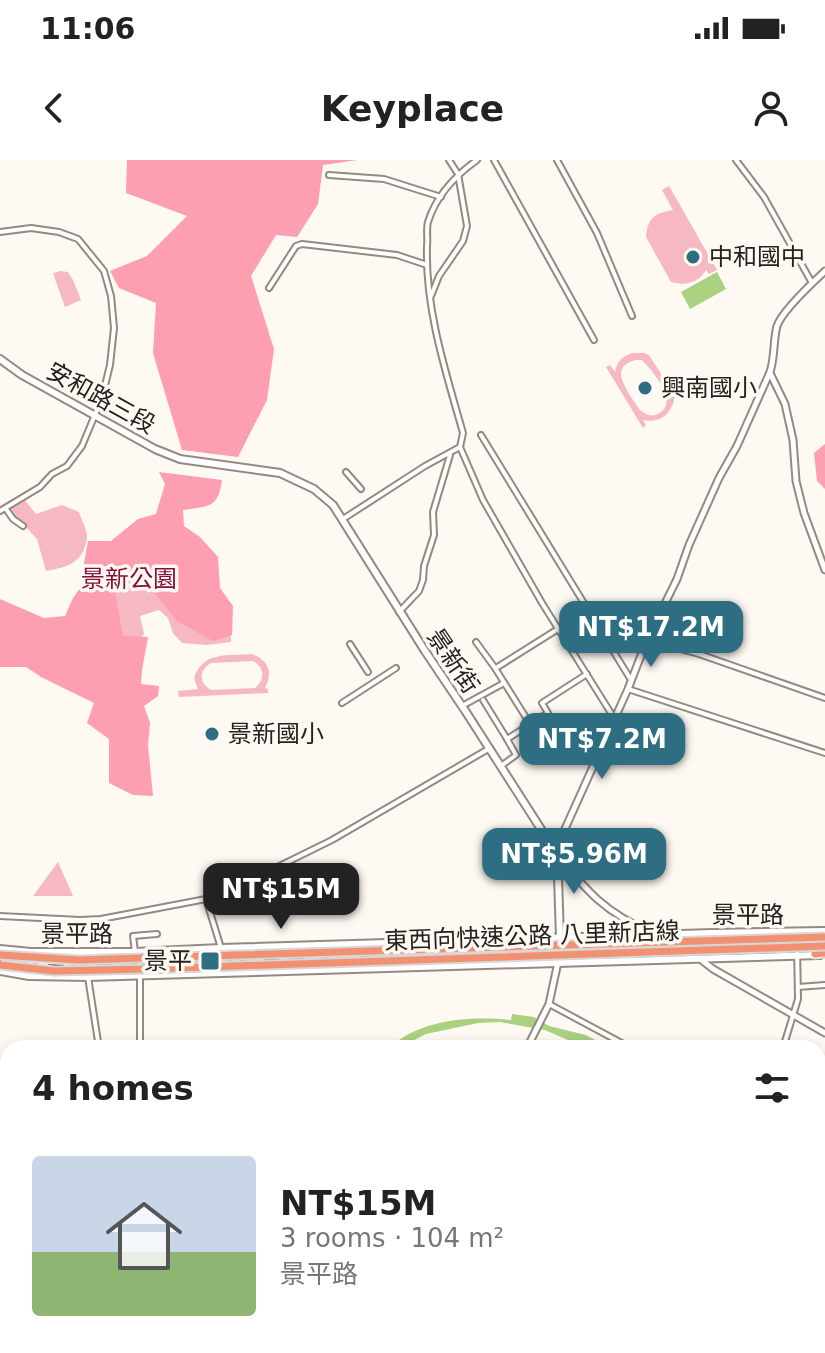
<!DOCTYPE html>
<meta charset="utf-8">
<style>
:root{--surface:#fff;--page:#f2f2f2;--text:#222;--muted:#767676;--accent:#2e6e83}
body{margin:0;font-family:"DejaVu Sans","Noto Sans TC",sans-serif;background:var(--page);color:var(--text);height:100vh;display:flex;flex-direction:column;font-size:30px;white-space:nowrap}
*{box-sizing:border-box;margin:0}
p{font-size:26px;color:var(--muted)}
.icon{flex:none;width:44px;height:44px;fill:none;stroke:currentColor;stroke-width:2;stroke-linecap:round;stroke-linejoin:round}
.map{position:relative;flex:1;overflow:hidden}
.drawer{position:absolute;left:0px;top:880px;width:826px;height:314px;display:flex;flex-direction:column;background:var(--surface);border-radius:24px 24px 0 0;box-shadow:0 4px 12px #0003}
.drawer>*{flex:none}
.price{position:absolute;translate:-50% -68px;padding:0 18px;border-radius:16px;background:var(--accent);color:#fff;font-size:26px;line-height:52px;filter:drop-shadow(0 2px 4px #0008)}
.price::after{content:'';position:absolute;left:50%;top:48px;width:24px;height:18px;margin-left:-12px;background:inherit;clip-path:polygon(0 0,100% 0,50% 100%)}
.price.selected{background:#222;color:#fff}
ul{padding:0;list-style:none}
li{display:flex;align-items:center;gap:24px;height:200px;padding:0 32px}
li span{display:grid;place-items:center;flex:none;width:224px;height:160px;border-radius:8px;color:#555}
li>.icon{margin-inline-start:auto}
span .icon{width:96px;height:96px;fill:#fffc;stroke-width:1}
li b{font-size:34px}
h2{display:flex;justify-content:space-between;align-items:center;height:96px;padding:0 32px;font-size:34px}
.status{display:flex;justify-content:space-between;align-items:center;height:56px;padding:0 40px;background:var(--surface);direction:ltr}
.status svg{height:22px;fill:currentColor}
header{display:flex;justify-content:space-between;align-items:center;height:104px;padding:0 32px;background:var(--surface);font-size:36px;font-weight:700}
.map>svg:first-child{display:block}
.green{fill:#f6b8c3;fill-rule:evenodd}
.forest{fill:#fe9eb1}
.water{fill:#a9d180}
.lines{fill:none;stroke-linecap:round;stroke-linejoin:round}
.minor-casing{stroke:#938a81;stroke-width:8}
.tertiary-casing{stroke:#938a81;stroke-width:9}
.secondary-casing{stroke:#938a81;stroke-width:10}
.trunk-casing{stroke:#d8d7d6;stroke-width:11}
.minor{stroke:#fff;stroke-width:4}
.tertiary{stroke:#fff;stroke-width:5}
.secondary{stroke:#fff;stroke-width:6}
.trunk{stroke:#f29072;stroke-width:7}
.rail{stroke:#524d4a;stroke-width:2;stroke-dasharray:16 8;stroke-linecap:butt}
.trunk-bridge-casing{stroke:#d8d7d6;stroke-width:11;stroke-linecap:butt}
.trunk-bridge{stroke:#f29072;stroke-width:7}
.poi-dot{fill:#2e6e83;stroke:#fff9f3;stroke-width:3}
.labels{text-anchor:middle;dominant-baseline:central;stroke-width:7;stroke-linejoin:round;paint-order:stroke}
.poi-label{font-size:24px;fill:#25211e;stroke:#fff9f3;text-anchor:start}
.street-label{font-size:24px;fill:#25211e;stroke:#fff9f3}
.park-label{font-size:24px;fill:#811239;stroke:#fff9f3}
</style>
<div class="status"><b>11:06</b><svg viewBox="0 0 49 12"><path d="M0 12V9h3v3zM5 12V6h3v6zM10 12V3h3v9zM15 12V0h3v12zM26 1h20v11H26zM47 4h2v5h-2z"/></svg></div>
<header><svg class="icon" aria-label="back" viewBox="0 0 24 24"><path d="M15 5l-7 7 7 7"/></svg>Keyplace<svg class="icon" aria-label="person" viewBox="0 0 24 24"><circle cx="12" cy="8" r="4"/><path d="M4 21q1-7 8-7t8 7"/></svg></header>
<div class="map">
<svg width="825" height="1193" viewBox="0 0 825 1193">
<rect width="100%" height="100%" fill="#fff9f3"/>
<g class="green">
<path d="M669 26 717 110 709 114 706 110C698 123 686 126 671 122L646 77C648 57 655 53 673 50L662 30Z"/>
<polygon points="60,111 68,112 73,120 81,140 65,147 53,113"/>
<path d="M632 193H644L649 195 675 236C672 253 661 264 643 260L646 265 643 268 606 207 610 205 615 212C617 201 622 197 632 193ZM636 200H642C652 210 681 243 658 254 654 256 650 256 646 254 639 251 637 245 633 240 624 225 610 206 636 200Z"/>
<path d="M24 339 36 354 62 345 79 352C81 359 87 369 87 377 84 403 68 407 46 411L37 379 24 365 16 361 9 348Z"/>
<polygon points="88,400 230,449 231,482 207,485 182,483 173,473 168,458 159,450 140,456 144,474 138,480 129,482 70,462 85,434"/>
<path d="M252 494C269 501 273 512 265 528L268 529V533L179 537 178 531 198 529 194 518C203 491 227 496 252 494ZM253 501C265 507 265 520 255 528L211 530C198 522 199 510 211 503Z"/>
<polygon points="58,702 73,736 33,736"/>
</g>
<g class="forest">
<polygon points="127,0 357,0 323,5 318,44 297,77 276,75 251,116 274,189 267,240 238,297 182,290 153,193 156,143 119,128 110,111 147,96 187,56 126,33"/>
<polygon points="825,284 825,329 817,321 814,293"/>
<path d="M159 312 222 320C218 349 208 346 183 350L184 366 200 377 218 397 220 428 233 446 232 475 213 481 177 461 152 430 140 420 121 424 115 433 123 476 148 477 142 510 141 524 159 526 158 536 144 546 150 563 148 585 153 636 133 635 109 623V579L87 563 94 543 41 517 26 507H0V439L44 458 65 456 73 438 85 421 84 403 88 381H111L138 359 156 354 165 324Z"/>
</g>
<g class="water">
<polygon points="717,112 726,129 690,149 681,132"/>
<path d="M512 854 534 857 549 866 586 875 610 888H586L545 870 500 862 478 863 426 874 403 886V888H389C421 859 470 856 511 860Z"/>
</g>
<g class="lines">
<defs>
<g id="minor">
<polyline points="494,0 594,180"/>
<polyline points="557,0 597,73 632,156"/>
<polyline points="736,0 764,37 812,123"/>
<polyline points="329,15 384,19 441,37"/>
<polyline points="0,72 31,68 59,72 78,79 104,111 111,136 114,168 110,205 102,238 82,286 67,306 52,314 40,327 0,351"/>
<polyline points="269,128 296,86 302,84 397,95 427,105"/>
<polyline points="431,136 439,116 463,81 467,66 458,14 449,0"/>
<polyline points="481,275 631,520"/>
<polyline points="460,287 483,340 542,443 614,558"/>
<polyline points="346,312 361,329"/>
<polyline points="6,349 13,359 23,366"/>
<path d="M343 359 425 306 460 287 463 273C446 213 425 149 427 86 428 79 426 69 428 62 436 36 456 15 477 0"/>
<polyline points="399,452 419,431 423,420 424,406 434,375 433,352 450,295"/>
<polyline points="647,480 699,494 825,538"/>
<polyline points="476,482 495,508 530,564"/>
<polyline points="350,484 368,512"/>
<polyline points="496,508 558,469"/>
<polyline points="628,529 825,593"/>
<polyline points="483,540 507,579"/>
<polyline points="342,543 396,508"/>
<polyline points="462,546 504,523"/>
<polyline points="501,606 516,595 507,579 548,553 542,543 587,514"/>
<polyline points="206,739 221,788"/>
<polyline points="0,756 80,760 101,759 206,739 253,719 332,680 490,588"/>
<polyline points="135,792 133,776 157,774"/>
<polyline points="140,798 140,888"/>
<polyline points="798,827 825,825"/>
<polyline points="549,844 631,888"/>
<polyline points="99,888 88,817 99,792"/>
<polyline points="783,888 798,839 797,787"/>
<polyline points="818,943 825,945"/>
<polyline points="818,974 825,975"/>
<polyline points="0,979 8,978"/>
<polyline points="0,1017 8,1015"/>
<polyline points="818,1160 825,1162"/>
<polyline points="234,1186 243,1193"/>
<polyline points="686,1186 698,1193"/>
<polyline points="284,1193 287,1186"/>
<polyline points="401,1193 402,1186"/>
<polyline points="640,1193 644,1186"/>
</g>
<g id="tertiary">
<polyline points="770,213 785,244 793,280 796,321 804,353 825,410"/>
<path d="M653 773C606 754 585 730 555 691L628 529 647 480 677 419 689 385 719 318 737 286 770 212C775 197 773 181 777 166 782 151 812 123 825 111"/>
<polyline points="699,798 713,809 825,873"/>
<polyline points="527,888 549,844 558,802 559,783"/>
<polyline points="354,1193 358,1186"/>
</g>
<g id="secondary">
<polyline points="0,199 22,215 155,289 180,299 280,313 314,329 333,345 425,491 466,552 555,691 558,716 560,778"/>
<polyline points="0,789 31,792 135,792 221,788 713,773 825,771"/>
<polyline points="0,811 29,816 88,817 820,795"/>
</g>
<polyline id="trunk" points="815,794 825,793"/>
</defs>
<use href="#minor" class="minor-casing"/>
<use href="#tertiary" class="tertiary-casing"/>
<use href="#secondary" class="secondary-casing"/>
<use href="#trunk" class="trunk-casing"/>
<use href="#minor" class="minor"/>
<use href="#tertiary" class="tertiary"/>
<use href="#secondary" class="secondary"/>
<use href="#trunk" class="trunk"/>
<polyline class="rail" points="0,801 39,805 72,806 825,782"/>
<defs>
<g id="trunk-bridge">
<polyline points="0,795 79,800 825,777"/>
<polyline points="0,805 54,811 148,809 825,786"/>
</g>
</defs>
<use href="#trunk-bridge" class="trunk-bridge-casing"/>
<use href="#trunk-bridge" class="trunk-bridge"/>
</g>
<g class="poi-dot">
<circle cx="693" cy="97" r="8"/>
<circle cx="645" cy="228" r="8"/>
<circle cx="212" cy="574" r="8"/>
<rect x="200" y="791" width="20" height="20" rx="4"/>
</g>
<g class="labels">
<g class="poi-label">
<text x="709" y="97">中和國中</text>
<text x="661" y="228">興南國小</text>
<text x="228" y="574">景新國小</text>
<text x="192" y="801" text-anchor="end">景平</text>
</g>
<g class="street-label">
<text transform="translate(101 238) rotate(29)">安和路三段</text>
<text transform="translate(453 501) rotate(56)">景新街</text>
<text x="748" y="755">景平路</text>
<text x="77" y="774">景平路</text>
<text transform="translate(532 776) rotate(-2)">東西向快速公路 八里新店線</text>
</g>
<g class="park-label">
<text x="129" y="419">景新公園</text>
</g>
</g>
</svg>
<b class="price" style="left:651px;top:509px">NT$17.2M</b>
<b class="price" style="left:602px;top:621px">NT$7.2M</b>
<b class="price" style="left:574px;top:736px">NT$5.96M</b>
<b class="price selected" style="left:281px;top:771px">NT$15M</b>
<section class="drawer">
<h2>4 homes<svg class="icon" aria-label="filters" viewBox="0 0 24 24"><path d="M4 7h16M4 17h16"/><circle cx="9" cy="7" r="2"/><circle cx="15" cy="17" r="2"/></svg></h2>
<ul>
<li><span style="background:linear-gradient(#c9d6e8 60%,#8fb573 0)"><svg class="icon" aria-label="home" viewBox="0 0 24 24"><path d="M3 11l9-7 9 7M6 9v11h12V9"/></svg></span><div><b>NT$15M</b><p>3 rooms · 104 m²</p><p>景平路</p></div></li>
</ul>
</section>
</div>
